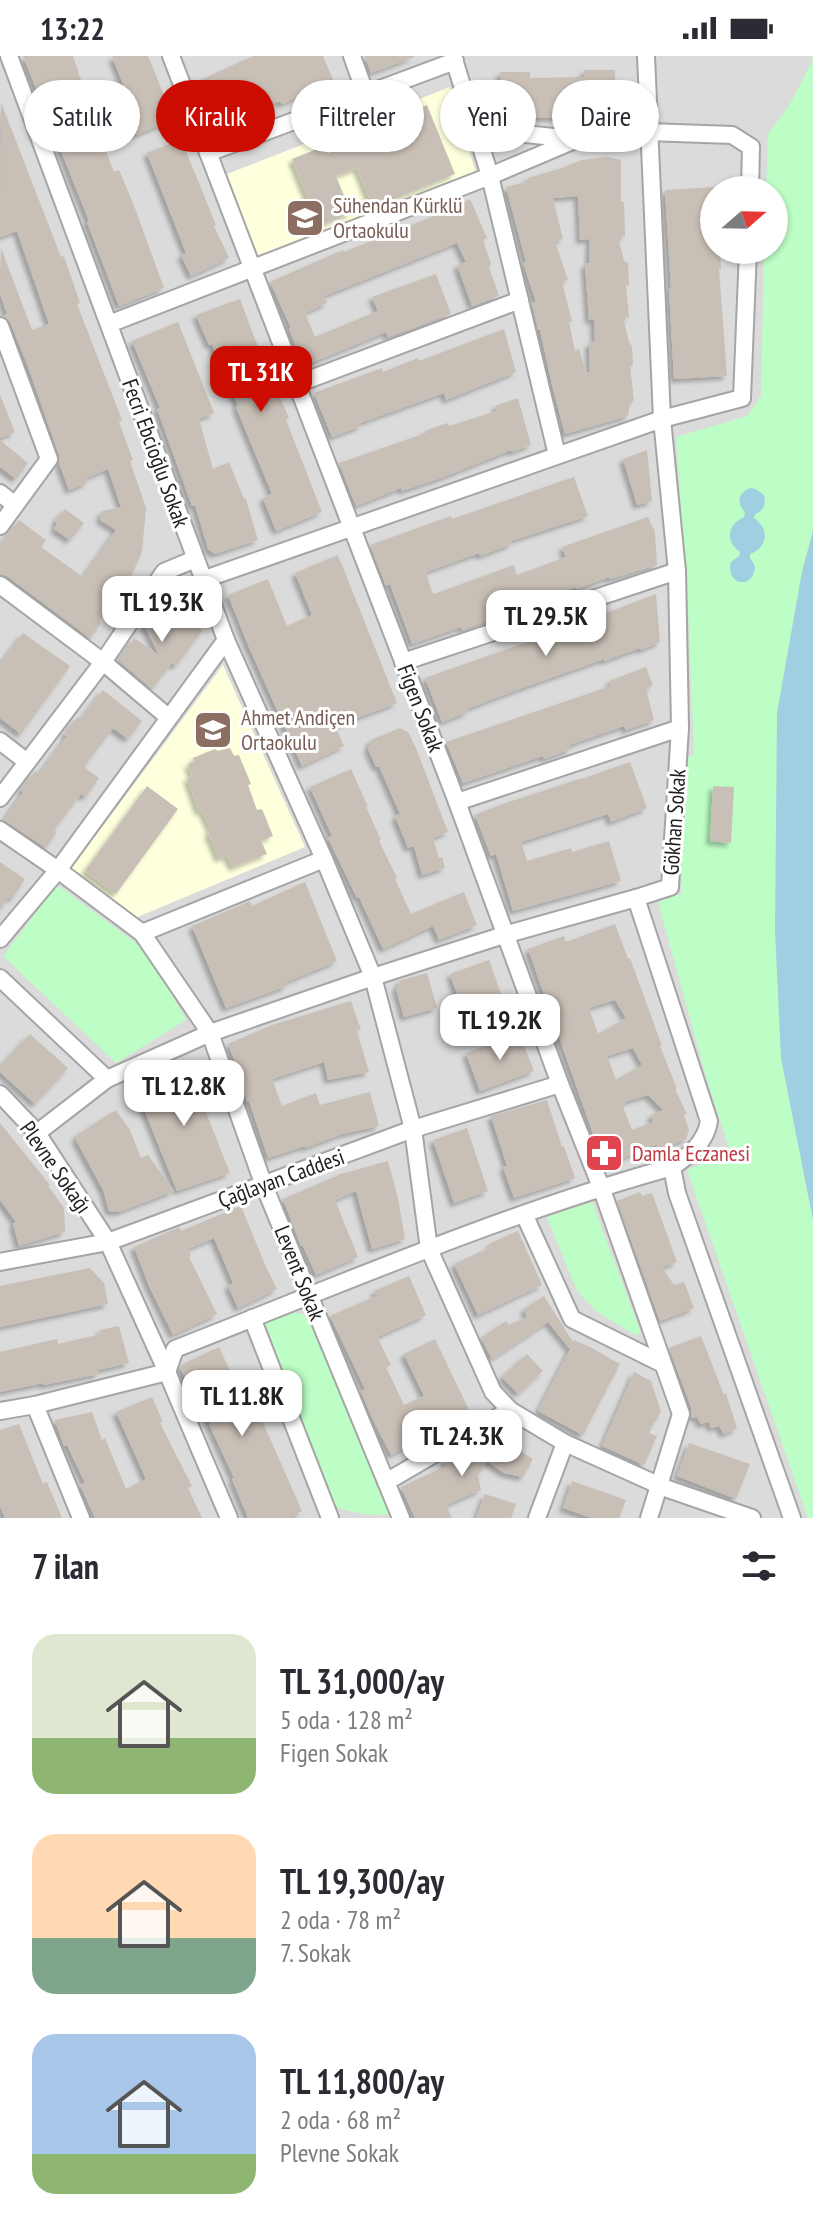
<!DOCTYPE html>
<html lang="tr">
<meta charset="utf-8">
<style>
:root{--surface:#fff;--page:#f7f7f7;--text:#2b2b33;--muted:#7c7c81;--accent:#cc0c00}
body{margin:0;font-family:"PT Sans Narrow",sans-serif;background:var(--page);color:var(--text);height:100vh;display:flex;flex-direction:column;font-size:30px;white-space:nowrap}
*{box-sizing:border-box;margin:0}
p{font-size:26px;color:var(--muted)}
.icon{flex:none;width:44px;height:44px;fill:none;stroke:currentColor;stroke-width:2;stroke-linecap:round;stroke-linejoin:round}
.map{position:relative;height:1462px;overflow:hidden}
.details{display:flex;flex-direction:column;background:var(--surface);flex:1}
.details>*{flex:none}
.hud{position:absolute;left:24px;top:24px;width:766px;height:72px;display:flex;gap:16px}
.needle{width:52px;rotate:70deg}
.fabs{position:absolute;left:700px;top:120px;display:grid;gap:16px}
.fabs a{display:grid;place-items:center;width:88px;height:88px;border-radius:50%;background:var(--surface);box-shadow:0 2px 6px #0004;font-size:40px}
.price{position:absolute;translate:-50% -68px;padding:0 18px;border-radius:16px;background:#fff;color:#222;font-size:26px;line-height:52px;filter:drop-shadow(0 2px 4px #0008)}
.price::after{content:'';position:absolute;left:50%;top:48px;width:24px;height:18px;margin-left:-12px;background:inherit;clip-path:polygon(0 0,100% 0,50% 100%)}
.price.selected{background:var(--accent);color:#fff}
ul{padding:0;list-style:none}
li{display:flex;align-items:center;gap:24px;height:200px;padding:0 32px}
li span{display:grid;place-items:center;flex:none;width:224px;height:160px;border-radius:24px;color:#555}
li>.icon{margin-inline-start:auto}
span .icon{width:96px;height:96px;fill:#fffc;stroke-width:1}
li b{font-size:34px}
h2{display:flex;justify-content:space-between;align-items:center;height:96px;padding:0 32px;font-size:34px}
.chip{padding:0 28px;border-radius:36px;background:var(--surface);box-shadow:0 2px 6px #0004;font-size:28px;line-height:72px}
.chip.selected{background:var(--accent);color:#fff}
.status{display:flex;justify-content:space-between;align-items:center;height:56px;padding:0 40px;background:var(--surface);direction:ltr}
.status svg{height:22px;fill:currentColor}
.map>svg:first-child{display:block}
.residential{fill:#dcdbdb;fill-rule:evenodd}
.education{fill:#fdffdd}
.park{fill:#bcfec5}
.water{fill:#a0cfe1}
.building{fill:#c8bfb6;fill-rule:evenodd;filter:url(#shadow)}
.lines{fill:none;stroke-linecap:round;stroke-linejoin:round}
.minor-casing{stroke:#a5a5a5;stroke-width:20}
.minor{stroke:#fff;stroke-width:16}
.labels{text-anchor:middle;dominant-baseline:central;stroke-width:6;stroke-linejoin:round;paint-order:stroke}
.education-label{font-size:22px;fill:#785e54;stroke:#fff;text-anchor:start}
.street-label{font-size:22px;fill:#1e1e1e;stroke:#fff}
.health-label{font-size:22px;fill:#be3a42;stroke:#fff;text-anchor:start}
</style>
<div class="status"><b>13:22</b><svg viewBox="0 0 49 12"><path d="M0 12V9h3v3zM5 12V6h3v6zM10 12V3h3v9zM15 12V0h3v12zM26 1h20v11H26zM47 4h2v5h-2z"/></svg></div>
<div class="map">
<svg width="813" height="1462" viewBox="0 0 813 1462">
<defs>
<filter id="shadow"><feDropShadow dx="-4" dy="4" stdDeviation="2" flood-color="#0004"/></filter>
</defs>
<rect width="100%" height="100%" fill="#f0ece3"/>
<path class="residential" d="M0 0H813V1462H0ZM714 134H774V194H714Z"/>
<g class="education">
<polygon points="450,31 476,117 259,205 227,118"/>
<polygon points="223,609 305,791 135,862 70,814"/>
</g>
<g class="park">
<polygon points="813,0 813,474 802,516 777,657 781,1002 813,1164 813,1462 808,1462 687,1114 730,1095 706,1021 658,846 681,838 684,703 694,698 688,553 676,381 747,360 761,340 764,194 774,194 774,134 766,134 768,78 790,48 812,6"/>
<polygon points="57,829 147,895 186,964 116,1007 3,900"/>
<polygon points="592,1146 641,1277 635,1279 595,1254 577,1235 547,1161"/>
<path d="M290 1256 303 1258 311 1270 394 1457C376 1462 354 1457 335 1451L268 1282 266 1268 273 1262Z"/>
</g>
<g class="water">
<path d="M750 432 756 433 764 439C766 448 764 455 755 458L754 462C770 473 768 491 750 498V502L755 510C754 534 725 530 731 506L739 500 740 496C725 485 727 469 744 461L745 456C736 447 738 437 750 432Z"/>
<polygon points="813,475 813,1164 781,1002 775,875 777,657 802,516"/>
</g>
<g class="building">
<polygon points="23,0 73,0 86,39 85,40 97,69 96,70 114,116 119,114 133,147 164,232 119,250 87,166 89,165"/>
<polygon points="112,0 148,0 174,63 136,79 127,59 134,56"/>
<polygon points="253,0 323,0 334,26 282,48 280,45 213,73 194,27"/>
<polygon points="365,0 414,0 414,1 371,17"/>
<polygon points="584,14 615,14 616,59 540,62 500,57 500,16 530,16 530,22 584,21"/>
<polygon points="1,46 61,201 64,200 80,247 77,248 122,364 119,366 133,404 130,405 146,452 142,496 133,516 99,565 101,567 90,582 7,520 0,518 0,489 19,464 46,484 41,491 83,521 116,474 100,464 102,455 121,451 108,413 86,422 87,427 69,434 59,407 59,399 27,308 10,266 3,260 7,258 0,238 1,192 32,274 49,268 17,175 0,181"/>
<polygon points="427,49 455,118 373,152 357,112 336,120 351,157 319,170 292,103 325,90 328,97 349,88 347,82 372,72 375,79 397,70 394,63"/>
<polygon points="181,83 216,169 214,170 229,202 191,220 181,199 186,197 147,97"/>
<path d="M607 101 621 104V146H624L625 180 618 181 624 205 628 207 629 229H626L629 261H623L629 286 632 290 633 309 630 310 634 345 630 346 628 360 565 378 553 333 540 274H538L532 247 536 246 523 207 526 206 506 131 526 126 528 122 569 110V109L582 104ZM578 140 580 184 590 183 589 207 585 208 589 264H594L595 285 589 288 590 316 586 317 579 293 575 295 569 266 572 265 562 226 568 224 555 185 563 183 553 142Z"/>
<polygon points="714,131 714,194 720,194 721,213 719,213 727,320 674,323 669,232 671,232 665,134"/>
<polygon points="470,143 487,182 483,184 491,208 489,211 499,240 472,250 457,209 466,206 457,187 324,240 327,247 305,257 315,281 378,255 372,241 436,218 451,258 388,281 386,276 304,310 289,273 291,272 270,226 343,194 344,196 444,156"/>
<polygon points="240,243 255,283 289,362 286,364 322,456 276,475 263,442 272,438 236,351 238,350 212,288 209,289 196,259"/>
<polygon points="178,266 214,357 199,363 213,413 229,406 244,443 246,443 258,484 215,498 208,493 195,449 192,450 157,353 160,352 132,285"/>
<polygon points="504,273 516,316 446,344 444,337 360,367 361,370 332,381 314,337 382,312 383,316 418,302 419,305"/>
<polygon points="0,339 15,376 0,382"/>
<polygon points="518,342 531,389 512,396 511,394 441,422 402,435 401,432 356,450 339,407 426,377 425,375 448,367 449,370 497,355 495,350"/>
<polygon points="0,384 28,407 16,423 0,411"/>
<polygon points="647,394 652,445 637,449 623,403"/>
<polygon points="574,421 588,460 511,485 512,488 480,500 479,497 426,516 432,536 434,538 514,509 517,519 566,501 562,491 648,461 655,476 657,509 610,523 609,521 577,533 576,531 527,549 528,551 462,574 461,571 412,588 390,528 386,530 370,489 451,460 452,463"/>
<polygon points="65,453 84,467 70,484 54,473 57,467 55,465"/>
<polygon points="338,499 397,647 335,670 344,690 302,710 248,589 228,539 268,523 287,570 312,559 295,517"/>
<polygon points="656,538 660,586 641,594 640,592 604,605 604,603 514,635 467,653 468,656 442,666 425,622 536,583 536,584"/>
<polygon points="181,548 195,559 193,562 202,575 176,610 172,607 152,633 119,605 134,582 159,599 144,569 155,557 162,553 172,553 176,549"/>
<polygon points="23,577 70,610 21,678 0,662 0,608"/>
<polygon points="646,611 653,629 646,633 654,664 626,674 624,670 569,689 571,693 544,703 543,700 463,727 446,686 611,630 609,625"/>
<polygon points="103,634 142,665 128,683 113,672 84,711 99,722 86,741 81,738 54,774 57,776 46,792 4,764 23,736 21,734 35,715 39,718 67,680 64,679 78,661 81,663"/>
<polygon points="400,672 408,676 416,692 448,776 433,782 439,802 442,801 445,812 422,819 414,790 408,792 395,760 400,758 379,710 376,711 368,693 371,684"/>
<polygon points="230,692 234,700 239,699 251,728 248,729 257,754 262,753 273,780 261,785 267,798 233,811 226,799 219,803 208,777 211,774 202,754 199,756 187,722 192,720 188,708 194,706 193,702 215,693 218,695"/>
<polygon points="630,706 647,752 611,766 608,758 521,786 527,805 571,792 572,796 609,785 621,825 513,855 496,798 491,800 475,759 500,749 582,722 582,723"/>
<polygon points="351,713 368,751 366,751 381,784 379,785 397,822 395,823 411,858 464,836 477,869 439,884 433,870 383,893 359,841 357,842 328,782 332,780 310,731"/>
<polygon points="147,730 178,753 116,838 85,815"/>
<polygon points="713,730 734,731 731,787 710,785"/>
<polygon points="0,806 25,823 12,843 9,841 0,854"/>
<polygon points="305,826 337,905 286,926 287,930 226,952 192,870 250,845 252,850"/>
<path d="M615 868 628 903 630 902 662 990H660L677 1033H675L687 1058 684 1059 689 1074 686 1083 657 1094 656 1089 604 1109 528 893 564 880 566 886ZM615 944 626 962 598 978 589 952ZM633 992 642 1009 616 1024 607 1000ZM648 1039 663 1054 651 1059 653 1066 632 1074 623 1051 625 1050 624 1046Z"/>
<polygon points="489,904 507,954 468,969 450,918"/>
<polygon points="427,917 437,952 404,961 396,933 401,924"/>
<polygon points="351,945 361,974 357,975 369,1016 328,1024 324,1006 272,1023 282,1050 316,1037 320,1049 370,1036 379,1070 342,1078 305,1092 305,1090 268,1102 249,1045 247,1046 236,1016 239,1015 228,988 272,969"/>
<polygon points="519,977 534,1015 480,1035 466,997"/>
<polygon points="30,978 68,1012 35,1048 0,1016 0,1010"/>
<polygon points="191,1006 210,1052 205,1054 230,1117 177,1135 137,1036 172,1022 169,1015"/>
<polygon points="547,1044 562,1091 564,1090 575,1122 514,1142 503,1111 507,1110 491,1060"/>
<polygon points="116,1054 130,1074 141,1102 148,1099 174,1135 119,1156 109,1155 103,1134 76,1084 77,1079"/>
<polygon points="0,1067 50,1129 48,1130 64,1152 65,1176 19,1190 13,1168 16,1166 0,1144"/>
<polygon points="467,1072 488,1135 454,1147 433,1084"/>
<polygon points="388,1105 398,1142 405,1183 372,1193 356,1135 335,1144 358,1201 316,1219 303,1190 301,1190 283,1143 341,1118"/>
<polygon points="640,1136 642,1140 652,1137 677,1206 662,1211 674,1229 684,1226 694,1252 660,1265 617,1145"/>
<polygon points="241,1150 266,1211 277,1233 238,1252 228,1230 233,1227 214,1182 188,1193 191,1200 189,1201 217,1258 173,1279 149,1230 134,1191 179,1171 181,1175"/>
<polygon points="518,1175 542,1229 478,1259 454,1208 491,1191 489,1188"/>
<polygon points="90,1212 104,1227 108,1248 0,1271 0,1230"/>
<polygon points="409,1220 426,1259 377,1281 391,1309 386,1311 404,1349 424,1340 404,1298 435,1283 470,1356 446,1368 443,1362 415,1376 420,1384 391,1399 372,1362 361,1335 365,1333 330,1260 376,1240 374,1235"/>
<polygon points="544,1240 573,1286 574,1284 590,1291 620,1308 583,1379 538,1355 570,1293 548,1266 492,1303 481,1282 506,1265 509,1269 527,1261 524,1253"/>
<polygon points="119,1270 129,1307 98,1314 99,1318 78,1322 44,1329 43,1327 0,1336 0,1296 57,1283 58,1288 101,1278 100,1274"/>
<polygon points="701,1280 724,1339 726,1337 737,1372 724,1378 719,1370 711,1372 709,1366 701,1368 697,1361 692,1362 691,1351 669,1292"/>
<polygon points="219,1291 233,1321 241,1317 302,1455 288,1462 248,1462 232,1423 234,1422 209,1368 210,1367 192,1328 189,1330 180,1312 181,1309"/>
<polygon points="527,1298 543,1315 518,1338 502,1321"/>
<polygon points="634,1316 651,1325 661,1356 654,1367 646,1369 652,1371 649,1377 657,1380 644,1409 602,1390"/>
<polygon points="152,1341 163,1366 160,1367 192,1430 188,1432 202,1462 95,1462 80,1429 85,1427 67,1389 64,1390 55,1364 92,1356 102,1384 105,1382 126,1433 146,1423 116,1356"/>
<polygon points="19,1368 43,1428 47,1426 62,1462 5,1462 0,1450 0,1374"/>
<polygon points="493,1378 533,1403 523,1421 504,1417 487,1405 478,1419 481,1434 446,1449 452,1462 415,1462 401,1431 446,1410 444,1405 470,1392 475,1401"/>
<polygon points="689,1387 750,1408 736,1443 677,1420"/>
<polygon points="572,1425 626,1444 619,1462 592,1462 563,1452"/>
<polygon points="485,1438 516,1448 511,1462 476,1462"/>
</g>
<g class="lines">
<defs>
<g id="minor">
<polyline points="9,0 226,584 324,803 373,921 413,1073 429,1193 493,1336 510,1354 565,1387 665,1432 752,1462"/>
<polyline points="171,0 457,746 560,1028 601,1131 681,1358 649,1462"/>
<polyline points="352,0 366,39"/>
<polyline points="453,0 490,120 557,399"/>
<path d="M646 0 662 363 677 515 680 672 670 831 636 842 709 1065C706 1086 689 1100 672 1111L677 1137 792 1462"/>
<polyline points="476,73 573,83"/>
<polyline points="208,97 455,5"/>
<polyline points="109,268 490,120 575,84 648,76 732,79 751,91 750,134"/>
<polyline points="0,270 49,403 0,470"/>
<polyline points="297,328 520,244"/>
<polyline points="0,437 15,449"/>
<polyline points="202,524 662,363 742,342 748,194"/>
<polyline points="0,529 103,606 168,661"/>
<polyline points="403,606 677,515"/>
<polyline points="0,685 27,706"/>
<polyline points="0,742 103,606 164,516 195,503"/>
<polyline points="457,746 680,672"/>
<polyline points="0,774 58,814 142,877 210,977 263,1127 401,1462"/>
<polyline points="142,877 324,803"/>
<polyline points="0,883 58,814 226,584"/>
<polyline points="0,922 107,1023"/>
<polyline points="0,1038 37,1077 108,1186 167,1316 229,1462"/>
<polyline points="37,1077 107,1023 210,977 373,921 504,879 636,842"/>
<polyline points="524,1158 572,1263 663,1308"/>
<polyline points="0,1206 108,1186 413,1073 560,1028"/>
<polyline points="252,1262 330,1462"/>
<polyline points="35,1349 81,1462"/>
<path d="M0 1355 35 1349 167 1316 175 1293C339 1229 502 1158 672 1111"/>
<polyline points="386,1426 510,1354"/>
<polyline points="537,1462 565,1387"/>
</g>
</defs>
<use href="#minor" class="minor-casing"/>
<use href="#minor" class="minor"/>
</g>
<defs>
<symbol id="school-square" viewBox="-11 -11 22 22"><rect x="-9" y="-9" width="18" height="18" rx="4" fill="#8d6e63" stroke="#fff"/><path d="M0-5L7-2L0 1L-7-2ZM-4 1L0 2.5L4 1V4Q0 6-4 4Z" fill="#fff"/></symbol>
<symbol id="pharmacy-square" viewBox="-11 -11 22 22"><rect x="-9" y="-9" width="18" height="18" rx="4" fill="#e0444e" stroke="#fff"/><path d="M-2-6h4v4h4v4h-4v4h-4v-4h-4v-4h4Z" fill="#fff"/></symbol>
</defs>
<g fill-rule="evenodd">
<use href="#school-square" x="283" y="140" width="44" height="44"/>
<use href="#school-square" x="191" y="652" width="44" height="44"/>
<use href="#pharmacy-square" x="582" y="1075" width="44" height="44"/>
</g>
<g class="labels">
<g class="education-label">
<text x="333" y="149">Sühendan Kürklü<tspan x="333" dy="25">Ortaokulu</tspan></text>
<text x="241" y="661">Ahmet Andiçen<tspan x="241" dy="25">Ortaokulu</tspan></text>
</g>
<g class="street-label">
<text transform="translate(156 397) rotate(70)">Fecri Ebcioğlu Sokak</text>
<text transform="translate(421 652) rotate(69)">Figen Sokak</text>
<text transform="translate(674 766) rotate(-86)">Gökhan Sokak</text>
<text transform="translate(56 1111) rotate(55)">Plevne Sokağı</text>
<text transform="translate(281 1122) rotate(-20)">Çağlayan Caddesi</text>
<text transform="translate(300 1217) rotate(68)">Levent Sokak</text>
</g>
<g class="health-label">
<text x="632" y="1097">Damla Eczanesi</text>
</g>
</g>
</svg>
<div class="fabs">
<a><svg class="needle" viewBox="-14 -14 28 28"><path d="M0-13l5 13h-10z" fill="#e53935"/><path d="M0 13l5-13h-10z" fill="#7c7c81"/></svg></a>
</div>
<b class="price selected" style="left:261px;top:358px">TL 31K</b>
<b class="price" style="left:162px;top:588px">TL 19.3K</b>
<b class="price" style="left:546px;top:602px">TL 29.5K</b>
<b class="price" style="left:500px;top:1006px">TL 19.2K</b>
<b class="price" style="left:184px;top:1072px">TL 12.8K</b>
<b class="price" style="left:242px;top:1382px">TL 11.8K</b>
<b class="price" style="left:462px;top:1422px">TL 24.3K</b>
<div class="hud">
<a class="chip">Satılık</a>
<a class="chip selected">Kiralık</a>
<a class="chip">Filtreler</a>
<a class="chip">Yeni</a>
<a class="chip">Daire</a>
</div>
</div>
<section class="details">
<h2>7 ilan<svg class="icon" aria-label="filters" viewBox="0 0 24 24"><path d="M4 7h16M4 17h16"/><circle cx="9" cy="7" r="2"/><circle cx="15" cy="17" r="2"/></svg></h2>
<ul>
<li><span style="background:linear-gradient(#dfe7d0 65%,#8fb573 0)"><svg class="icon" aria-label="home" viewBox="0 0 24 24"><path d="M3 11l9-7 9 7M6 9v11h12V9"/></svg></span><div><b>TL 31,000/ay</b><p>5 oda · 128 m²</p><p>Figen Sokak</p></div></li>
<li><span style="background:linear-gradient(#ffd9b3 65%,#7fa58c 0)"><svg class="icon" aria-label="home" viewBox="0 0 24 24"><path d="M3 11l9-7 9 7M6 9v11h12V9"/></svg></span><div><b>TL 19,300/ay</b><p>2 oda · 78 m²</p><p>7. Sokak</p></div></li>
<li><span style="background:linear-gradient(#a9c7e8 75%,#8fb573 0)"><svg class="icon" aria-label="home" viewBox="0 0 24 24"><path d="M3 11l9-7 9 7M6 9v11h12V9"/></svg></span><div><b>TL 11,800/ay</b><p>2 oda · 68 m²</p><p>Plevne Sokak</p></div></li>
</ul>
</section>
